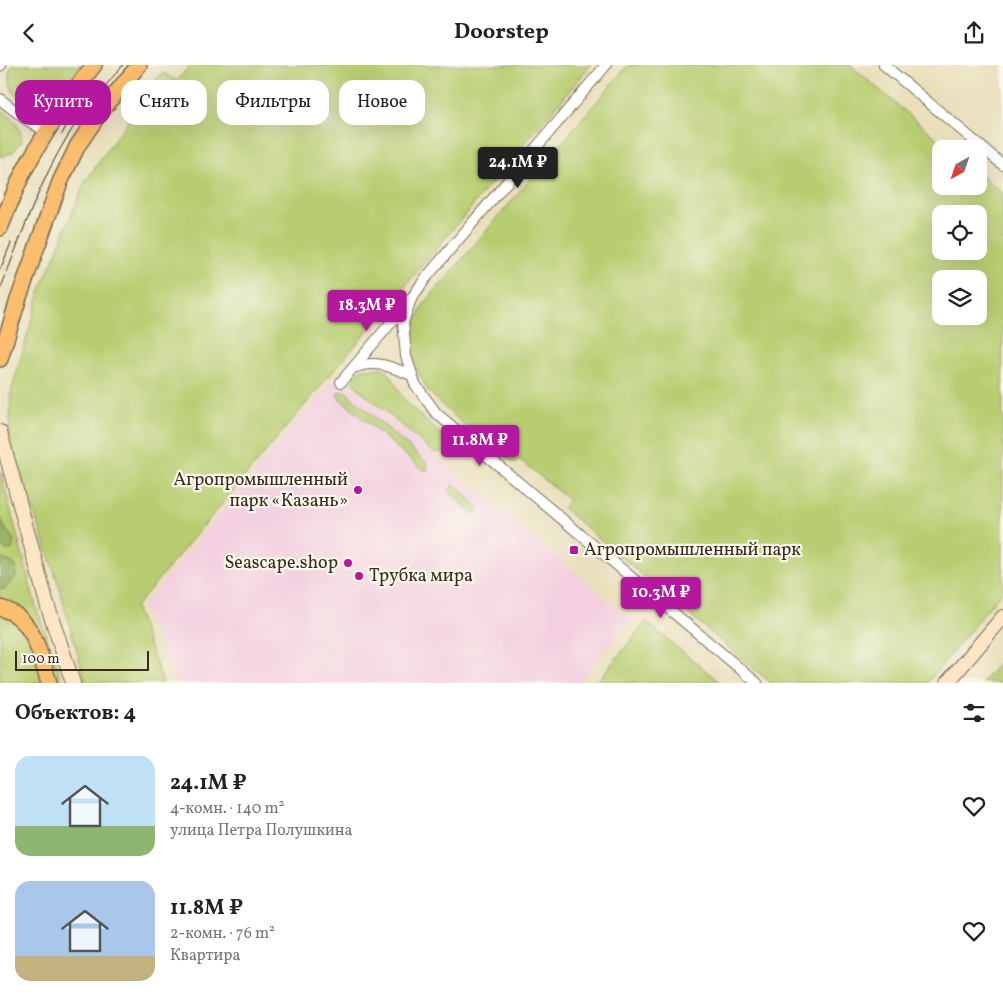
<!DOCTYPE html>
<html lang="ru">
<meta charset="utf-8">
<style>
:root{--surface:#fff;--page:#f2f2f2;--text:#222;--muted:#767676;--accent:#b5179e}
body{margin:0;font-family:Vollkorn,serif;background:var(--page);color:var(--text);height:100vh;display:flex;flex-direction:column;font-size:19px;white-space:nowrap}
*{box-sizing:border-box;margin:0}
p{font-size:16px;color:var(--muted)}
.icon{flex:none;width:28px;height:28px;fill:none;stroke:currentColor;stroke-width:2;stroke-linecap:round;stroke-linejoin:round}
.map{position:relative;height:618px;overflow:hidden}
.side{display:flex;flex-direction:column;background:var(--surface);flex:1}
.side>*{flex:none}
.guide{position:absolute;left:15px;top:15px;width:500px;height:45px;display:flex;gap:10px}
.needle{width:32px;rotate:220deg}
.controls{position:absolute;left:932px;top:75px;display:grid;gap:10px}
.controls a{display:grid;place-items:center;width:55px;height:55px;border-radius:10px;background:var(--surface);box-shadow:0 5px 20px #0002;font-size:25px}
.scale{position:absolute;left:15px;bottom:12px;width:134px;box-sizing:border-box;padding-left:5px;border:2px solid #3b2a1e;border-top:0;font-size:14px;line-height:18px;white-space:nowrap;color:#3b2a1e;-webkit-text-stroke:4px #fbf7ec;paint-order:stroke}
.price{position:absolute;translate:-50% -42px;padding:0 11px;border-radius:5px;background:var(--accent);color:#fff;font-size:16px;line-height:32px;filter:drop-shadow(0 1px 2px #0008)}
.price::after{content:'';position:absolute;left:50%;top:30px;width:15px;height:11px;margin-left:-8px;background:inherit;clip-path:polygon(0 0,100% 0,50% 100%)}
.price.current{background:#222;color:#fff}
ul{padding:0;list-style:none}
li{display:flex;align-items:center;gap:15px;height:125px;padding:0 15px}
li span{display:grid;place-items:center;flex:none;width:140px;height:100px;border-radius:15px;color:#555}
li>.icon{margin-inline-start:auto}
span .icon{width:60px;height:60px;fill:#fffc;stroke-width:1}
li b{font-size:21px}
h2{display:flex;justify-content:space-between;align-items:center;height:60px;padding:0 15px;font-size:21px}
.chip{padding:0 18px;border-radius:15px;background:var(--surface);box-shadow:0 5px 20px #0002;font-size:18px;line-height:45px}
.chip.current{background:var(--accent);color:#fff}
header{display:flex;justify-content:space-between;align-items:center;height:65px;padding:0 15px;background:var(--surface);font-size:22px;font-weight:700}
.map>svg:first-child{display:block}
.built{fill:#f3cfe0}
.green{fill:#b8cd71;stroke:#7a7c48;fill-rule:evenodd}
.forest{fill:#92b063;stroke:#666d40}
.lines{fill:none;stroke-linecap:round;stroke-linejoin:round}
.street-casing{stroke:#786955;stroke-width:12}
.secondary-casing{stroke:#786955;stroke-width:16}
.primary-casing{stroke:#786955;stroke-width:18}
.street{stroke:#fff;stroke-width:10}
.secondary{stroke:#fde5c5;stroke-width:14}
.primary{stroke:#fbbe6e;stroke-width:15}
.tram{stroke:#3b2a1e;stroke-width:1}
.poi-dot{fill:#b5179e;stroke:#fbf7ec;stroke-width:2}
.labels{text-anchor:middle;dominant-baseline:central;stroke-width:4.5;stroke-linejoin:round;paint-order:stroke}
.poi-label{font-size:18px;fill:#3b2a1e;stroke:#fbf7ec;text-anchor:end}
</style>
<header><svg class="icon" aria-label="back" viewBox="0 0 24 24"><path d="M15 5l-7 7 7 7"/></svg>Doorstep<svg class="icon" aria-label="share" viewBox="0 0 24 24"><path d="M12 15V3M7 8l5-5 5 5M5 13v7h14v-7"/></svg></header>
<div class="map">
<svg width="1003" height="618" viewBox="0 0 1003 618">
<rect width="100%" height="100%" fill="#fbf7ec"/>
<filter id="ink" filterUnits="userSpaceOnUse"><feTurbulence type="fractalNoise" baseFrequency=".02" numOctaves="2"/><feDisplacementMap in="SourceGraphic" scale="10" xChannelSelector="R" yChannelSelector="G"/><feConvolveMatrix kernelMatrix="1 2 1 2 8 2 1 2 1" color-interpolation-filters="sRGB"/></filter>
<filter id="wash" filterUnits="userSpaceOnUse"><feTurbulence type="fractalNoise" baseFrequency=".0096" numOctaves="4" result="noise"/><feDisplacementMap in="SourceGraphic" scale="20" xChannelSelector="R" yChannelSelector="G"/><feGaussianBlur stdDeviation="1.12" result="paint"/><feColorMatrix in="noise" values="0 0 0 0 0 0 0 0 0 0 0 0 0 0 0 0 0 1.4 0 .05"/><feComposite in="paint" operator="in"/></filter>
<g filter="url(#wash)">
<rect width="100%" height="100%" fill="#e9dfbb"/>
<polygon class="built" points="337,309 631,554 578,618 177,618 142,541"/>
<g class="green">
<path d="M12 0H82L51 40C26 53 0 20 12 0Z"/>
<polygon points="190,0 591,0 135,542 163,618 86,618 57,515 9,373 11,327 40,226 85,117 162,7 177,16"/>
<path d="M628 0H850L950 84H941V121H979V108L1003 128V525L927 618H771L563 443 569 435 519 394 516 398 499 389 444 342 428 326 417 305 411 284 414 262 424 239ZM941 149H979V186H941ZM941 214H979V251H941Z"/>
<path d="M0 42C11 52 21 61 22 76L12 88 0 92Z"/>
<path d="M383 303C396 313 395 323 405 335 418 351 435 363 449 377 449 386 441 389 433 387L357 322 352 316C357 301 369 304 383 303Z"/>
<polygon points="341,326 346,327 427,398 428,404 426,405 423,405 339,333 337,329 339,327"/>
<polygon points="0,405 36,542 63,618 54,618 28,552 10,536 0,536"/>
<polygon points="454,420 478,441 479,444 476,448 473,448 448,426"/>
<path d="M0 550C28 553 36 596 43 618H0Z"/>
<polygon points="646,557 721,618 596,618"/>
<polygon points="1003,593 1003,618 982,618"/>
</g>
<g class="forest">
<path d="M0 452 5 463 14 475 13 483C8 487 5 484 0 481Z"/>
<polygon points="0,493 11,497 17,502 16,512 5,524 0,524"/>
</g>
</g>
<g filter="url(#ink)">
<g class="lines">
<defs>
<g id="street">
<polyline points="884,0 1003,100"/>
<polyline points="0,1 1,0"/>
<polyline points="0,34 24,53 47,67"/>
<polyline points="411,234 403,257 406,291 415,319 436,348 757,618"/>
<path d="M356 302C376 294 393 303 412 310"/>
<polyline points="341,317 411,234 425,214 606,0"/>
</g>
<g id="secondary">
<polyline points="0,367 47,539 73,618"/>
<polyline points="947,618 1003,552"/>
</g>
<g id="primary">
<path d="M0 163C8 144 15 124 24 106 44 68 68 33 94 0"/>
<polyline points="0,294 18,235 60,117 78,80 101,46 139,0"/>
<path d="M0 543C34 551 40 590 49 618"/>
</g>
</defs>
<use href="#street" class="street-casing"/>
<use href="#secondary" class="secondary-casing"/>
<use href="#primary" class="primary-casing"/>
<use href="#street" class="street"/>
<use href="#secondary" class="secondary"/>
<use href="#primary" class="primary"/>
<g class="tram">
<polyline points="62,69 73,49 87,32"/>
<polyline points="0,205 11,178"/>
<path d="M0 225C23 167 43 105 79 54 92 35 108 18 123 0"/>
</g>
</g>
</g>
<g class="poi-dot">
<circle cx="358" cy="425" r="5"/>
<rect x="569" y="480" width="10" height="10" rx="2.5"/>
<circle cx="348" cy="498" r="5"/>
<circle cx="359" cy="511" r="5"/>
</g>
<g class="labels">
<g class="poi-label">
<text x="348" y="415">Агропромышленный<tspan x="348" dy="21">парк «Казань»</tspan></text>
<text x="584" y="485" text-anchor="start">Агропромышленный парк</text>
<text x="338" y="498">Seascape.shop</text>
<text x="369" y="511" text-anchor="start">Трубка мира</text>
</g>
</g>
</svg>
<div class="controls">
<a><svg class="needle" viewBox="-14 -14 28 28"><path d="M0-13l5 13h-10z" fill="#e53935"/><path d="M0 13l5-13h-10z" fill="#767676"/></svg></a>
<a><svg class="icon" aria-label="locate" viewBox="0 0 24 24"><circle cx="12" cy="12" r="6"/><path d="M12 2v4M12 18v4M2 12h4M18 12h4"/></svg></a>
<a><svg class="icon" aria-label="layers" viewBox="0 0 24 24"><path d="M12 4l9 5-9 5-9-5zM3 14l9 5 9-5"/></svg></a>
</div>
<div class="scale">100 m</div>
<b class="price current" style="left:518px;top:124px">24.1M ₽</b>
<b class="price" style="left:367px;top:267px">18.3M ₽</b>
<b class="price" style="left:480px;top:402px">11.8M ₽</b>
<b class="price" style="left:661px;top:554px">10.3M ₽</b>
<div class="guide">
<a class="chip current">Купить</a>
<a class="chip">Снять</a>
<a class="chip">Фильтры</a>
<a class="chip">Новое</a>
</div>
</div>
<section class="side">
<h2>Объектов: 4<svg class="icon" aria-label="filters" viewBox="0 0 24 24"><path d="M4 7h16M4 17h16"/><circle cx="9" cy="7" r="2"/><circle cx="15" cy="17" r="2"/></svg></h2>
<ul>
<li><span style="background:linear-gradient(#bfe0f5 70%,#8fb573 0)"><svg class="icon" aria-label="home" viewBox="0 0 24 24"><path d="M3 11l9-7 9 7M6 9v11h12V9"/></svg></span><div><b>24.1M ₽</b><p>4-комн. · 140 m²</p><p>улица Петра Полушкина</p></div><svg class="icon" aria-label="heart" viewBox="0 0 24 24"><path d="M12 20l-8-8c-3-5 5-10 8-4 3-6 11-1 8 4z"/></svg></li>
<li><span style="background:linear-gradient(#a9c7e8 75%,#c2b280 0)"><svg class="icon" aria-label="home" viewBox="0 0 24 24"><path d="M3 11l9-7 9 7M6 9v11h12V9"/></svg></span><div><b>11.8M ₽</b><p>2-комн. · 76 m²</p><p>Квартира</p></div><svg class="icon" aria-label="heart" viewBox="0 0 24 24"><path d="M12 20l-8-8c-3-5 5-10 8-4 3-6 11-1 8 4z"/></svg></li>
</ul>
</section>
